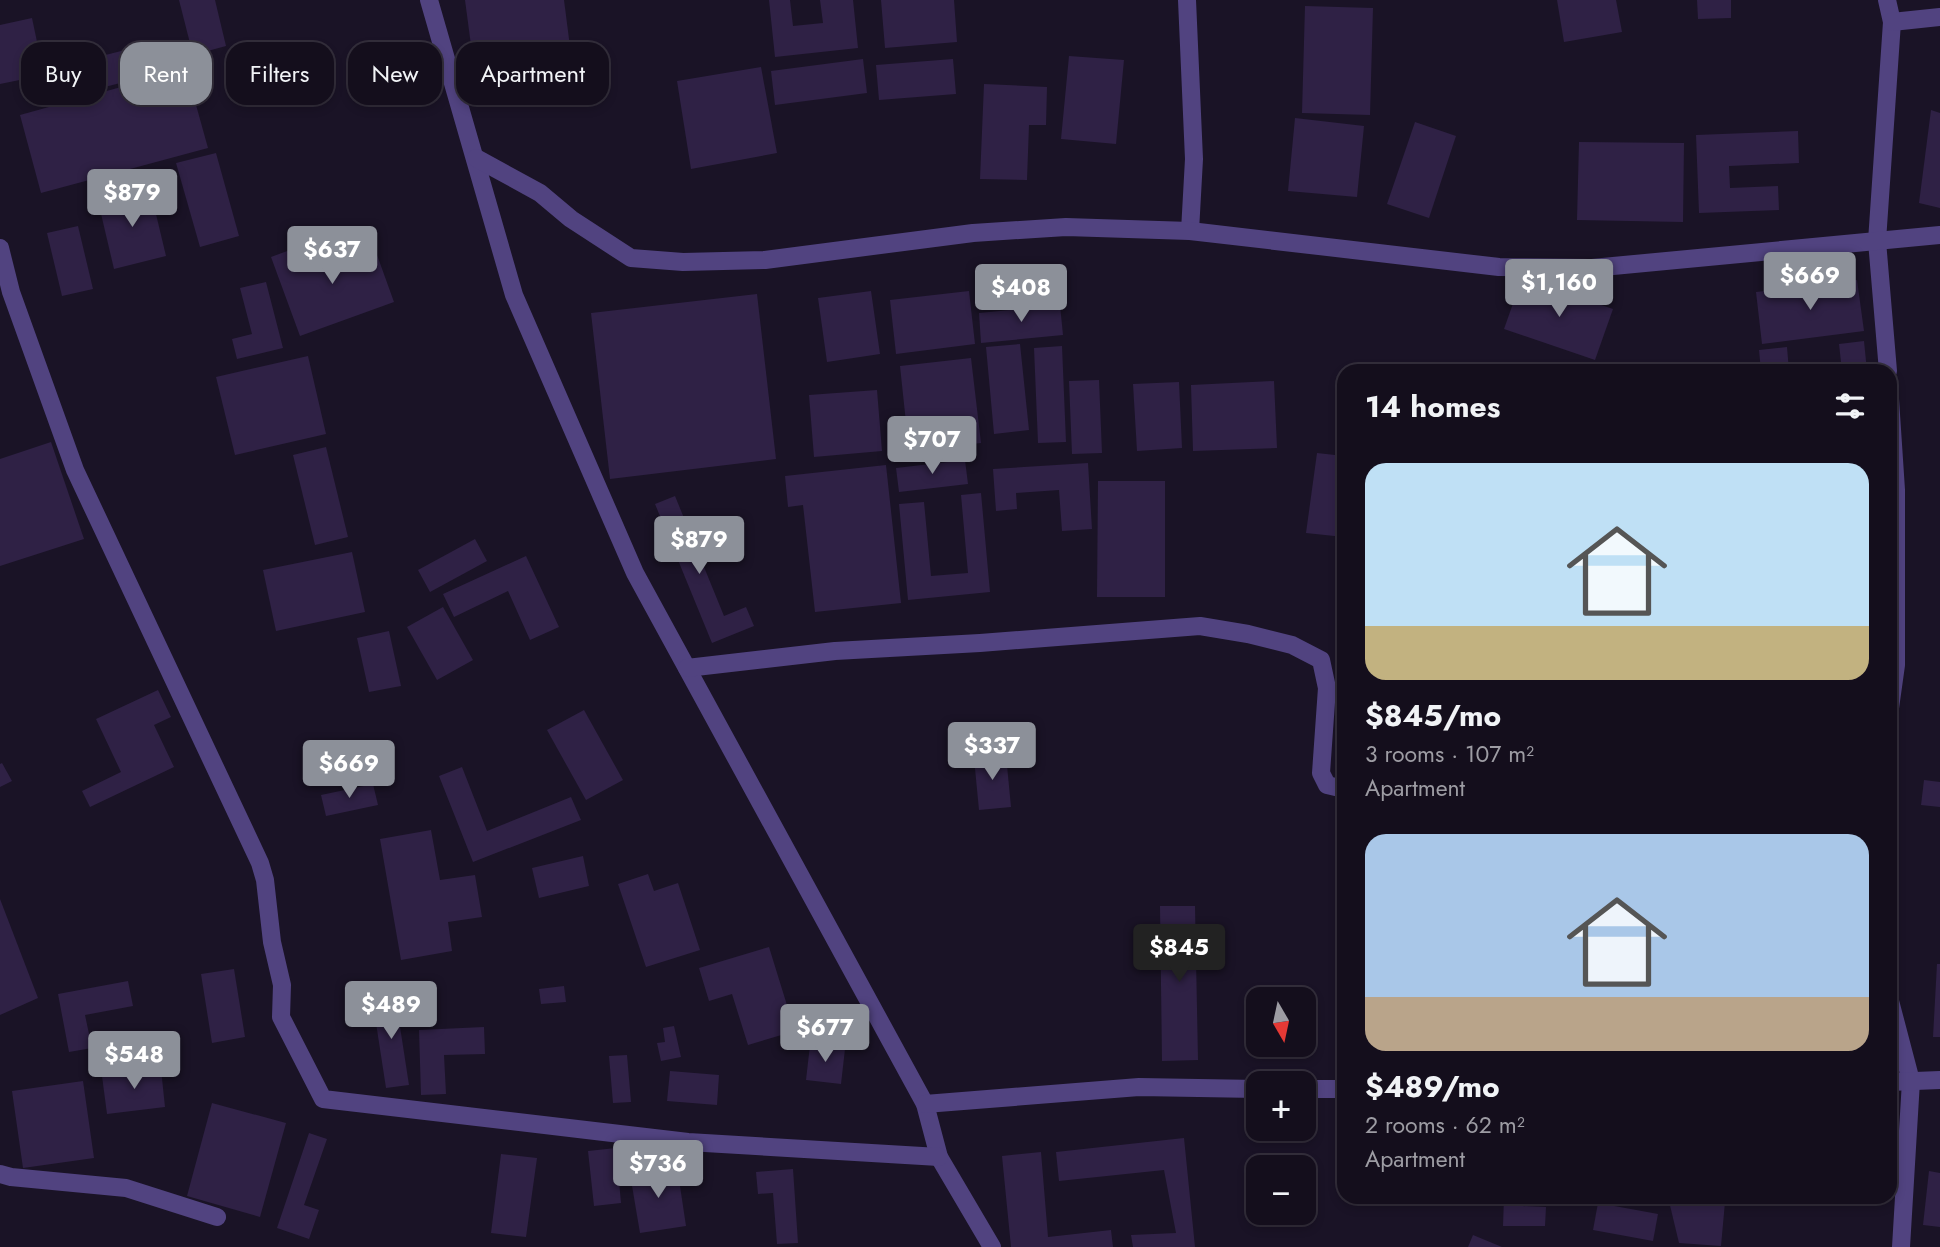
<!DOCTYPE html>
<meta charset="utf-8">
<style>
:root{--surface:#140e1c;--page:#1d1725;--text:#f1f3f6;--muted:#9d9ca3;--line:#332e3b;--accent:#8c9099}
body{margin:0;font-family:Jost,sans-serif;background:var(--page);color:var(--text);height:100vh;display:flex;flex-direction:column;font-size:26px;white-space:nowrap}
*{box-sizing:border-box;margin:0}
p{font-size:23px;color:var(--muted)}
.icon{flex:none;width:38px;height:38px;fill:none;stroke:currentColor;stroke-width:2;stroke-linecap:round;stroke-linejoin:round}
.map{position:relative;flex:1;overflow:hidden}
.sheet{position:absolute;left:1337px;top:364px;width:560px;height:840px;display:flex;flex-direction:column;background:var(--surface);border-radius:21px;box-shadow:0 4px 10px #0003,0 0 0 2px var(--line)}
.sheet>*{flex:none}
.top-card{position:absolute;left:21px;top:42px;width:665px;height:63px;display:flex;gap:14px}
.needle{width:46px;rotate:171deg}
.buttons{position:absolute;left:1246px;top:987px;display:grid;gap:14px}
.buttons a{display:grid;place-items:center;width:70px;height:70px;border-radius:14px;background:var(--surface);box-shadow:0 4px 10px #0003,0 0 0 2px var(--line);font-size:35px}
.price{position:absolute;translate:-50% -60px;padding:0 16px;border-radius:7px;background:var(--accent);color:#fff;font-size:23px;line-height:46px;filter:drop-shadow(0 2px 4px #0008)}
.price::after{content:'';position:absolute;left:50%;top:42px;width:21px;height:16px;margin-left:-10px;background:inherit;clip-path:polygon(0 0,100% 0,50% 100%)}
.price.current{background:#222;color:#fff}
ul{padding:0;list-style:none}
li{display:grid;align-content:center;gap:14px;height:371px;padding:0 28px}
li span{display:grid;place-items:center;height:217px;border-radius:21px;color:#555}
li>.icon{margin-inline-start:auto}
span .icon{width:126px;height:126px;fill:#fffc;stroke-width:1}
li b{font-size:30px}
h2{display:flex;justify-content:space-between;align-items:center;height:84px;padding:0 28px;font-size:30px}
.pill{padding:0 24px;border-radius:21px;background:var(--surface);box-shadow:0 4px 10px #0003,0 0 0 2px var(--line);font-size:24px;line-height:63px}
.pill.current{background:var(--accent);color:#fff}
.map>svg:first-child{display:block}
.building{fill:#2f2145}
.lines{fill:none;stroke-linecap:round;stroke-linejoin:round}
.minor{stroke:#514380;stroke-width:18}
</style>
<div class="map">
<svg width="1940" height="1247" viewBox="0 0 1940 1247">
<rect width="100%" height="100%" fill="#1a1326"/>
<g class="building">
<polygon points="179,0 215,0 226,46 193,55"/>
<polygon points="465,0 564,0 573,70 476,83"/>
<polygon points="769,0 790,0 793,26 823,23 820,0 853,0 858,48 775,57"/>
<polygon points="881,0 954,0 957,42 885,48"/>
<polygon points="1557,0 1616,0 1622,32 1564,42"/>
<polygon points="1697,0 1731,0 1731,18 1698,19"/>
<polygon points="1305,6 1373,8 1370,115 1302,113"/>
<polygon points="32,18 44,75 0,84 0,25"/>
<polygon points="164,40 171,70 54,100 47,70"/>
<polygon points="1069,56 1124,60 1116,144 1061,139"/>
<polygon points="863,59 867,93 775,105 771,71"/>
<polygon points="953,59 956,94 879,100 876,65"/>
<polygon points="761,67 777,153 691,169 677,81"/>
<polygon points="186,69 208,148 41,193 20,115"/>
<polygon points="984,84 1047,87 1046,125 1029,125 1027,180 980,179"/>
<polygon points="1931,110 1940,113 1940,208 1919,203"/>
<polygon points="1295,118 1364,126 1357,197 1288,191"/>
<polygon points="1415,122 1456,136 1429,218 1387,204"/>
<polygon points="1798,131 1799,163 1729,166 1730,188 1778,186 1779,210 1699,213 1696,135"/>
<polygon points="1579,142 1684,143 1683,222 1577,220"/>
<polygon points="216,153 239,236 200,247 176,163"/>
<polygon points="150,189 166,256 114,269 98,201"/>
<polygon points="78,226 93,289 62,296 47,233"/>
<polygon points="372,241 394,302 300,336 271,257 298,247 304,265"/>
<polygon points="1522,278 1613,309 1595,360 1504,329"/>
<polygon points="1857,280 1864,331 1762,344 1756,292"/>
<polygon points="266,282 283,348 237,359 232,339 252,334 240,288"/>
<polygon points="871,291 880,354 827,362 818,298"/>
<polygon points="969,291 975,344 896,354 890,300"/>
<polygon points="757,294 776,459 610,479 591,313"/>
<polygon points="1060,305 1063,335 981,343 979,313"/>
<polygon points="1864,341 1867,371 1842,371 1839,344"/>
<polygon points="1020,344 1029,430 994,434 986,347"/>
<polygon points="1062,346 1066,442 1038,443 1034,348"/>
<polygon points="1787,347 1789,371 1761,371 1759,350"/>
<polygon points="308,356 326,434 235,455 216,377"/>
<polygon points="971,358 981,443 909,451 900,366"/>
<polygon points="1099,380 1102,453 1072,454 1069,381"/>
<polygon points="1274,381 1277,448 1193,451 1191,385"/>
<polygon points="1179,382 1182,448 1137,451 1133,384"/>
<polygon points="877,390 882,451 814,457 809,395"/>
<polygon points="51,442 84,539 0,566 0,459"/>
<polygon points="326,447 348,537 315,545 293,455"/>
<polygon points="1317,453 1344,456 1344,537 1306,533"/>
<polygon points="965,460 968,484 899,492 896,468"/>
<polygon points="1088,463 1092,529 1062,531 1059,490 1016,493 1017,509 996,511 993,469"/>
<polygon points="886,465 901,603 815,612 803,505 788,507 785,476"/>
<polygon points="1098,481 1165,481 1165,597 1097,597"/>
<polygon points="981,493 990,592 908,600 899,504 924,502 931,576 968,573 961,495"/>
<polygon points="675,496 724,616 746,607 754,626 712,643 655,504"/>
<polygon points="475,539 487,561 430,592 418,570"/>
<polygon points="352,552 365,612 276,631 263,570"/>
<polygon points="526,556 559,627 530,640 508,591 454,617 443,594"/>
<polygon points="443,607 473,660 437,680 407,627"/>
<polygon points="389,631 401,686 369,692 357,638"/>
<polygon points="158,690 171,717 154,725 174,767 90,807 82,791 121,772 96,719"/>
<polygon points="584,710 623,780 586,800 547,730"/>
<polygon points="1006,755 1011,807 979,810 974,758"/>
<polygon points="2,763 12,781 0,787 0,764"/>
<polygon points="462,767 487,831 571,797 581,820 473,862 439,776"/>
<polygon points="1924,780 1940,782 1940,807 1921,805"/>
<polygon points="373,784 378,805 326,816 321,795"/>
<polygon points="431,830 440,880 475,875 482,917 448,922 452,951 401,960 380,839"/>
<polygon points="583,856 589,886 539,898 532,868"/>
<polygon points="648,874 654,891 678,883 700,950 646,967 618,884"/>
<polygon points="0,899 38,998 0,1015"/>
<polygon points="1160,906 1195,906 1198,1060 1162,1061"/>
<polygon points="769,947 795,1031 748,1045 732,994 709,1001 699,968"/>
<polygon points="1937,964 1940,964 1940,1037 1933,1037"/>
<polygon points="234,969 245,1037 212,1043 201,974"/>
<polygon points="128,981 133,1006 85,1015 92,1048 69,1052 58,994"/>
<polygon points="564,986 566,1002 541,1004 539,989"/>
<polygon points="395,994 409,1085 386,1088 372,997"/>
<polygon points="674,1026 681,1057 661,1061 657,1043 665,1042 663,1028"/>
<polygon points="484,1027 485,1054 444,1055 446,1094 421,1095 419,1030"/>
<polygon points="154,1034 157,1064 108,1069 105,1039"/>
<polygon points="810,1045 845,1049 841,1084 806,1080"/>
<polygon points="627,1055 631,1102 613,1103 609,1056"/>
<polygon points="161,1069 165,1107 107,1114 102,1076"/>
<polygon points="670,1071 719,1075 717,1105 667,1101"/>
<polygon points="83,1081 94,1158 23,1168 12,1091"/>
<polygon points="212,1103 286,1123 260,1217 187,1196"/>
<polygon points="309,1133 327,1139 304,1205 319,1210 309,1239 277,1228"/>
<polygon points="1184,1138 1195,1247 1133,1247 1131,1235 1176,1233 1164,1170 1059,1181 1056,1152"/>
<polygon points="616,1148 621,1203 594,1206 588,1151"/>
<polygon points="1041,1152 1048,1237 1111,1230 1113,1247 1011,1247 1002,1156"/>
<polygon points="501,1154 537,1158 526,1237 491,1233"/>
<polygon points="677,1166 686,1226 640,1233 630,1174"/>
<polygon points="793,1169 798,1243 777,1244 773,1193 758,1194 756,1172"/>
<polygon points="1929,1171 1940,1173 1940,1227 1923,1225"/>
<polygon points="1504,1197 1522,1197 1522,1206 1546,1207 1545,1226 1503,1226"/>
<polygon points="1668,1197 1725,1202 1721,1246 1679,1243"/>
<polygon points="1598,1203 1658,1214 1653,1241 1593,1230"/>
<polygon points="1473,1235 1502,1247 1468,1247"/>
</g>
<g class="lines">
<g class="minor">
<polyline points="429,0 514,295 635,573 925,1104 939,1157 992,1247"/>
<polyline points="1187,0 1194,159 1190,231"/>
<polyline points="1887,0 1892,22 1877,241 1888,371"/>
<polyline points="1892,22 1940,17"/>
<polyline points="476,158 540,193 571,219 631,258 683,262 765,260 973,233 1066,227 1190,231 1499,267 1592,268 1940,235"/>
<polyline points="0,248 11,292 75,470 260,863 265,880 272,942 282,985 281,1017 323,1099 688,1142 939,1157"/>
<polyline points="1890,399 1896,490 1896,665 1890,708"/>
<polyline points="687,668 835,651 980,643 1200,626 1248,634 1292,645 1321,660 1327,688 1321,773 1327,785 1344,789"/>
<polyline points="1890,1001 1911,1081 1901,1247"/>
<polyline points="1890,1082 1940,1080"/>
<polyline points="1304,1089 1344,1089"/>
<polyline points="925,1104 1139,1087 1258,1089"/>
<polyline points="0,1174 11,1177 126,1188 217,1217"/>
</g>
</g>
</svg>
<div class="buttons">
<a><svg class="needle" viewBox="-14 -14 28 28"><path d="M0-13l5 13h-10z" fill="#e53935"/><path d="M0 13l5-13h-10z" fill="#9d9ca3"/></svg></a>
<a>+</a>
<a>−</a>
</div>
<b class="price" style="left:132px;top:229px">$879</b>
<b class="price" style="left:332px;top:286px">$637</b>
<b class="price" style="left:1810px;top:312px">$669</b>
<b class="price" style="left:1559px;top:319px">$1,160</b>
<b class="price" style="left:1021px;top:324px">$408</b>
<b class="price" style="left:932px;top:476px">$707</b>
<b class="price" style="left:699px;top:576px">$879</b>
<b class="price" style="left:992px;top:782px">$337</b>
<b class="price" style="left:349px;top:800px">$669</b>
<b class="price current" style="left:1179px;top:984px">$845</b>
<b class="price" style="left:391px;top:1041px">$489</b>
<b class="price" style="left:825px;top:1064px">$677</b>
<b class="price" style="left:134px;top:1091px">$548</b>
<b class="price" style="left:658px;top:1200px">$736</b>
<div class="top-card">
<a class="pill">Buy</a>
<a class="pill current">Rent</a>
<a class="pill">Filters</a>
<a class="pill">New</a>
<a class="pill">Apartment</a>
</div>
<section class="sheet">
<h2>14 homes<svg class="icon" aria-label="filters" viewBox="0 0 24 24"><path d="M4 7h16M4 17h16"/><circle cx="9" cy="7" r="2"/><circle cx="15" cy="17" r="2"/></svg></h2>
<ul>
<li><span style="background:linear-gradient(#bfe0f5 75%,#c2b280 0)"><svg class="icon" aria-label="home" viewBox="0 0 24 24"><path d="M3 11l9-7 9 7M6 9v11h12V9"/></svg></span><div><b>$845/mo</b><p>3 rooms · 107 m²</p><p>Apartment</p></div></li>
<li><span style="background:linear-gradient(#a9c7e8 75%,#b9a48a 0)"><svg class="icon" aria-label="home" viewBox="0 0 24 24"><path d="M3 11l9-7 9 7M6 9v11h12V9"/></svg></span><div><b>$489/mo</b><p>2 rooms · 62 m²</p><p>Apartment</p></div></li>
</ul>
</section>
</div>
